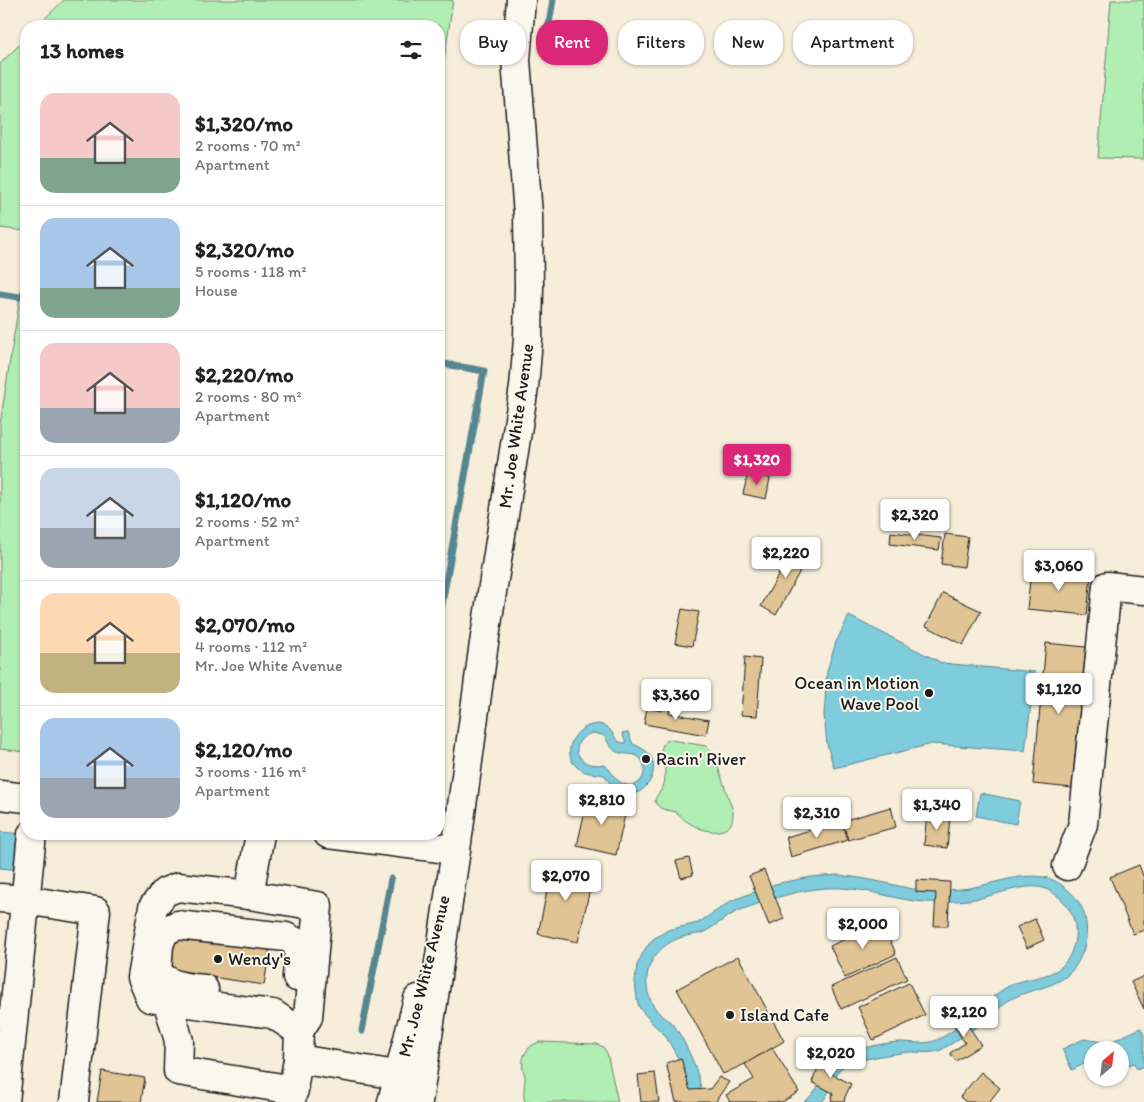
<!DOCTYPE html>
<meta charset="utf-8">
<style>
:root{--surface:#fff;--page:#f2f2f2;--text:#222;--muted:#767676;--line:#e0e0e0;--accent:#db2777}
body{margin:0;font-family:Itim,sans-serif;background:var(--page);color:var(--text);height:100vh;display:flex;flex-direction:column;font-size:19px;white-space:nowrap}
*{box-sizing:border-box;margin:0}
p{font-size:16px;color:var(--muted)}
.icon{flex:none;width:28px;height:28px;fill:none;stroke:currentColor;stroke-width:2;stroke-linecap:round;stroke-linejoin:round}
.map{position:relative;flex:1;overflow:hidden}
.details{position:absolute;left:20px;top:20px;width:425px;height:820px;display:flex;flex-direction:column;background:var(--surface);border-radius:20px;box-shadow:0 1px 4px #0004}
.details>*{flex:none}
.banner{position:absolute;left:460px;top:20px;width:475px;height:45px;display:flex;gap:10px}
.needle{width:32px;rotate:28deg}
.controls{position:absolute;left:1084px;top:1041px;display:grid;gap:10px}
.controls a{display:grid;place-items:center;width:45px;height:45px;border-radius:50%;background:var(--surface);box-shadow:0 1px 4px #0004;font-size:25px}
.price{position:absolute;translate:-50% -42px;padding:0 11px;border-radius:5px;background:#fff;color:#222;font-size:16px;line-height:32px;filter:drop-shadow(0 1px 2px #0008)}
.price::after{content:'';position:absolute;left:50%;top:30px;width:15px;height:11px;margin-left:-8px;background:inherit;clip-path:polygon(0 0,100% 0,50% 100%)}
.price.active{background:var(--accent);color:#fff}
ul{padding:0;list-style:none}
li{display:flex;align-items:center;gap:15px;height:125px;padding:0 20px}
li+li{border-top:1px solid var(--line)}
li span{display:grid;place-items:center;flex:none;width:140px;height:100px;border-radius:15px;color:#555}
li>.icon{margin-inline-start:auto}
span .icon{width:60px;height:60px;fill:#fffc;stroke-width:1}
li b{font-size:21px}
h2{display:flex;justify-content:space-between;align-items:center;height:60px;padding:0 20px;font-size:21px}
.tag{padding:0 18px;border-radius:20px;background:var(--surface);box-shadow:0 1px 4px #0004;font-size:18px;line-height:45px}
.tag.active{background:var(--accent);color:#fff}
.map>svg:first-child{display:block}
.green{fill:#b1eeb4;stroke:#668568}
.water{fill:#7fccdd;stroke:#578690;fill-rule:evenodd}
.lines{fill:none;stroke-linecap:round;stroke-linejoin:round}
.stream{stroke:#578690;stroke-width:7}
.building{fill:#e0c494;stroke:#1c1c1c}
.minor-casing{stroke:#1c1c1c;stroke-width:31}
.minor{stroke:#fbf7ec;stroke-width:28}
.poi-dot{fill:#1c1c1c;stroke:#fbf7ec;stroke-width:2}
.labels{text-anchor:middle;dominant-baseline:central;stroke-width:4;stroke-linejoin:round;paint-order:stroke}
.street-label{font-size:18px;fill:#1c1c1c;stroke:#fbf7ec}
.poi-label{font-size:18px;fill:#1c1c1c;stroke:#fbf7ec;text-anchor:start}
</style>
<div class="map">
<svg width="1144" height="1102" viewBox="0 0 1144 1102">
<rect width="100%" height="100%" fill="#f6edda"/>
<filter id="ink" filterUnits="userSpaceOnUse"><feTurbulence type="fractalNoise" baseFrequency=".02" numOctaves="2"/><feDisplacementMap in="SourceGraphic" scale="10" xChannelSelector="R" yChannelSelector="G"/><feConvolveMatrix kernelMatrix="1 2 1 2 8 2 1 2 1" color-interpolation-filters="sRGB"/></filter>
<g filter="url(#ink)">
<g class="green">
<polygon points="64,0 453,0 439,95 439,26 37,26"/>
<polygon points="1111,0 1144,0 1144,159 1098,158"/>
<polygon points="26,38 26,231 0,228 0,64"/>
<polygon points="22,284 26,285 26,752 0,749 0,424"/>
<path d="M671 740 706 746 713 753 733 811C733 820 732 827 723 830 710 834 697 828 686 821 683 819 681 816 677 813 668 808 661 813 655 801 656 795 660 793 663 787 665 783 665 776 665 771 665 759 656 751 666 741Z"/>
<path d="M539 1042 597 1044 603 1047 607 1053 618 1102H525C522 1093 525 1087 525 1078 525 1075 524 1073 523 1070 521 1056 526 1047 539 1042Z"/>
</g>
<g class="water">
<polygon points="849,616 942,663 1035,672 1025,751 932,744 834,768 827,744 824,715 827,671 836,642"/>
<path d="M598 724C603 725 607 726 610 730 616 736 615 743 626 743L622 733 628 732 633 744C638 746 642 748 647 752 665 769 643 803 619 793 611 789 610 781 604 775 596 773 588 774 581 770 558 756 573 725 598 724ZM593 733 603 735C608 740 610 749 617 752 626 756 636 751 642 761 649 774 639 790 624 784 615 781 612 771 605 765 599 764 591 766 585 762 570 752 578 736 593 733Z"/>
<polygon points="980,793 1020,801 1016,824 976,816"/>
<polygon points="0,832 23,834 20,870 0,868"/>
<path d="M838 875C855 877 873 880 890 884 904 887 917 891 931 890 944 890 957 890 969 888 994 884 1018 873 1044 877 1059 880 1074 893 1081 906 1094 931 1083 970 1057 982 1041 990 1023 991 1008 1001 1001 1005 997 1011 991 1016 976 1028 958 1040 941 1050 930 1054 921 1052 910 1052 897 1053 850 1060 841 1068 832 1077 831 1092 822 1102H804C809 1098 813 1094 817 1088 823 1078 827 1062 838 1056 842 1054 847 1053 852 1052 867 1047 883 1043 899 1042 911 1042 926 1045 937 1040 948 1035 973 1017 981 1009 991 999 998 991 1011 985 1027 977 1047 979 1061 967 1069 960 1074 948 1075 937 1078 915 1063 895 1043 888 1028 883 997 894 981 898 967 901 952 901 938 902 908 904 881 892 852 889 822 885 794 892 766 901 755 905 744 908 734 913 724 918 716 926 706 931 701 934 697 934 692 935 677 937 664 944 655 956 642 974 645 999 660 1014 665 1019 671 1021 675 1027 685 1041 702 1077 701 1094L689 1102 682 1069 678 1058 665 1035 652 1023 639 1007 637 999 635 981 637 965 645 949 653 939 668 930 698 923 731 901 775 884 811 877Z"/>
<polygon points="1141,1028 1144,1034 1144,1066 1137,1069 1134,1063 1129,1065 1127,1061 1120,1064 1120,1050 1092,1050 1092,1063 1088,1062 1072,1070 1062,1049 1084,1039 1108,1043"/>
</g>
<g class="lines">
<g class="stream">
<polyline points="547,35 553,0"/>
<polyline points="0,294 26,298"/>
<polyline points="439,363 484,371 439,620"/>
<polyline points="362,1031 391,879"/>
</g>
</g>
<g class="building">
<polygon points="748,473 770,478 766,499 743,494"/>
<polygon points="891,532 941,538 939,550 890,544"/>
<polygon points="945,534 968,537 964,567 941,564"/>
<polygon points="796,543 811,551 776,615 761,606"/>
<polygon points="1031,570 1091,576 1087,615 1027,609"/>
<polygon points="943,593 981,611 963,645 926,626"/>
<polygon points="682,609 699,612 692,646 675,643"/>
<polygon points="1046,643 1086,647 1072,788 1033,784"/>
<polygon points="745,657 761,659 757,716 741,715"/>
<polygon points="663,703 670,704 669,713 709,720 706,735 644,724 647,708 662,711"/>
<polygon points="588,797 627,806 616,855 577,846"/>
<polygon points="891,807 896,827 848,840 842,821"/>
<polygon points="927,813 950,817 947,848 924,845"/>
<polygon points="842,821 848,840 791,857 786,837"/>
<polygon points="689,858 693,875 681,878 676,861"/>
<polygon points="553,862 594,871 578,942 538,934"/>
<polygon points="1139,865 1144,878 1144,930 1133,934 1110,877"/>
<polygon points="764,870 784,919 769,925 749,876"/>
<polygon points="916,880 950,882 948,926 934,926 936,893 916,892"/>
<polygon points="1035,919 1044,940 1027,948 1017,927"/>
<polygon points="882,922 896,954 845,978 830,946"/>
<polygon points="172,932 270,947 264,985 166,970"/>
<polygon points="738,956 784,1041 745,1064 723,1074 677,989"/>
<polygon points="897,957 907,979 841,1009 831,987"/>
<polygon points="1144,976 1144,1009 1131,982"/>
<polygon points="909,983 925,1015 873,1040 858,1007"/>
<polygon points="961,1014 981,1045 956,1061 950,1053 965,1043 951,1021"/>
<polygon points="772,1048 799,1092 782,1102 730,1102 726,1095 754,1079 745,1064"/>
<polygon points="825,1051 837,1055 830,1073 851,1084 845,1097 844,1102 831,1102 833,1093 812,1082"/>
<polygon points="681,1058 690,1090 710,1089 719,1077 729,1082 717,1099 717,1102 676,1102 666,1063"/>
<polygon points="102,1071 145,1078 141,1102 97,1102"/>
<polygon points="981,1072 1000,1088 989,1102 966,1102 960,1097"/>
<polygon points="655,1073 659,1102 641,1102 638,1075"/>
</g>
<g class="lines">
<defs>
<g id="minor">
<polyline points="0,795 26,798"/>
<polyline points="328,834 456,850"/>
<polyline points="1067,866 1083,824 1107,586 1144,590"/>
<polyline points="249,895 260,834"/>
<polyline points="0,898 25,900 96,911 74,1102"/>
<path d="M204 989C185 987 171 987 157 972L159 945 164 932 177 925 286 937 294 941 299 948 297 977"/>
<polyline points="167,1000 179,1041 178,1071 294,1090"/>
<polyline points="298,1059 415,1078"/>
<polyline points="5,1102 32,834"/>
<polyline points="291,1102 298,1059 299,1031 308,1017 318,906 249,895 178,887 165,892 153,907 141,977 150,998 273,1014 299,1031"/>
<polyline points="392,1102 418,999"/>
<polyline points="418,1102 456,850 483,650 524,387 528,339 529,286 528,215 516,60 521,0"/>
</g>
</defs>
<use href="#minor" class="minor-casing"/>
<use href="#minor" class="minor"/>
</g>
</g>
<g class="poi-dot">
<circle cx="929" cy="693" r="5"/>
<circle cx="646" cy="759" r="5"/>
<circle cx="218" cy="959" r="5"/>
<circle cx="730" cy="1015" r="5"/>
</g>
<g class="labels">
<g class="street-label">
<text transform="translate(516 426) rotate(-82)">Mr. Joe White Avenue</text>
<text transform="translate(424 976) rotate(-76)">Mr. Joe White Avenue</text>
</g>
<g class="poi-label">
<text x="919" y="683" text-anchor="end">Ocean in Motion<tspan x="919" dy="21">Wave Pool</tspan></text>
<text x="656" y="759">Racin' River</text>
<text x="228" y="959">Wendy's</text>
<text x="740" y="1015">Island Cafe</text>
</g>
</g>
</svg>
<div class="controls">
<a><svg class="needle" viewBox="-14 -14 28 28"><path d="M0-13l5 13h-10z" fill="#e53935"/><path d="M0 13l5-13h-10z" fill="#767676"/></svg></a>
</div>
<b class="price active" style="left:757px;top:486px">$1,320</b>
<b class="price" style="left:915px;top:541px">$2,320</b>
<b class="price" style="left:786px;top:579px">$2,220</b>
<b class="price" style="left:1059px;top:592px">$3,060</b>
<b class="price" style="left:1059px;top:715px">$1,120</b>
<b class="price" style="left:676px;top:721px">$3,360</b>
<b class="price" style="left:602px;top:826px">$2,810</b>
<b class="price" style="left:937px;top:831px">$1,340</b>
<b class="price" style="left:817px;top:839px">$2,310</b>
<b class="price" style="left:566px;top:902px">$2,070</b>
<b class="price" style="left:863px;top:950px">$2,000</b>
<b class="price" style="left:964px;top:1038px">$2,120</b>
<b class="price" style="left:831px;top:1079px">$2,020</b>
<div class="banner">
<a class="tag">Buy</a>
<a class="tag active">Rent</a>
<a class="tag">Filters</a>
<a class="tag">New</a>
<a class="tag">Apartment</a>
</div>
<section class="details">
<h2>13 homes<svg class="icon" aria-label="filters" viewBox="0 0 24 24"><path d="M4 7h16M4 17h16"/><circle cx="9" cy="7" r="2"/><circle cx="15" cy="17" r="2"/></svg></h2>
<ul>
<li><span style="background:linear-gradient(#f6c9c9 65%,#7fa58c 0)"><svg class="icon" aria-label="home" viewBox="0 0 24 24"><path d="M3 11l9-7 9 7M6 9v11h12V9"/></svg></span><div><b>$1,320/mo</b><p>2 rooms · 70 m²</p><p>Apartment</p></div></li>
<li><span style="background:linear-gradient(#a9c7e8 70%,#7fa58c 0)"><svg class="icon" aria-label="home" viewBox="0 0 24 24"><path d="M3 11l9-7 9 7M6 9v11h12V9"/></svg></span><div><b>$2,320/mo</b><p>5 rooms · 118 m²</p><p>House</p></div></li>
<li><span style="background:linear-gradient(#f6c9c9 65%,#9aa5b1 0)"><svg class="icon" aria-label="home" viewBox="0 0 24 24"><path d="M3 11l9-7 9 7M6 9v11h12V9"/></svg></span><div><b>$2,220/mo</b><p>2 rooms · 80 m²</p><p>Apartment</p></div></li>
<li><span style="background:linear-gradient(#c9d6e8 60%,#9aa5b1 0)"><svg class="icon" aria-label="home" viewBox="0 0 24 24"><path d="M3 11l9-7 9 7M6 9v11h12V9"/></svg></span><div><b>$1,120/mo</b><p>2 rooms · 52 m²</p><p>Apartment</p></div></li>
<li><span style="background:linear-gradient(#ffd9b3 60%,#c2b280 0)"><svg class="icon" aria-label="home" viewBox="0 0 24 24"><path d="M3 11l9-7 9 7M6 9v11h12V9"/></svg></span><div><b>$2,070/mo</b><p>4 rooms · 112 m²</p><p>Mr. Joe White Avenue</p></div></li>
<li><span style="background:linear-gradient(#a9c7e8 60%,#9aa5b1 0)"><svg class="icon" aria-label="home" viewBox="0 0 24 24"><path d="M3 11l9-7 9 7M6 9v11h12V9"/></svg></span><div><b>$2,120/mo</b><p>3 rooms · 116 m²</p><p>Apartment</p></div></li>
</ul>
</section>
</div>
